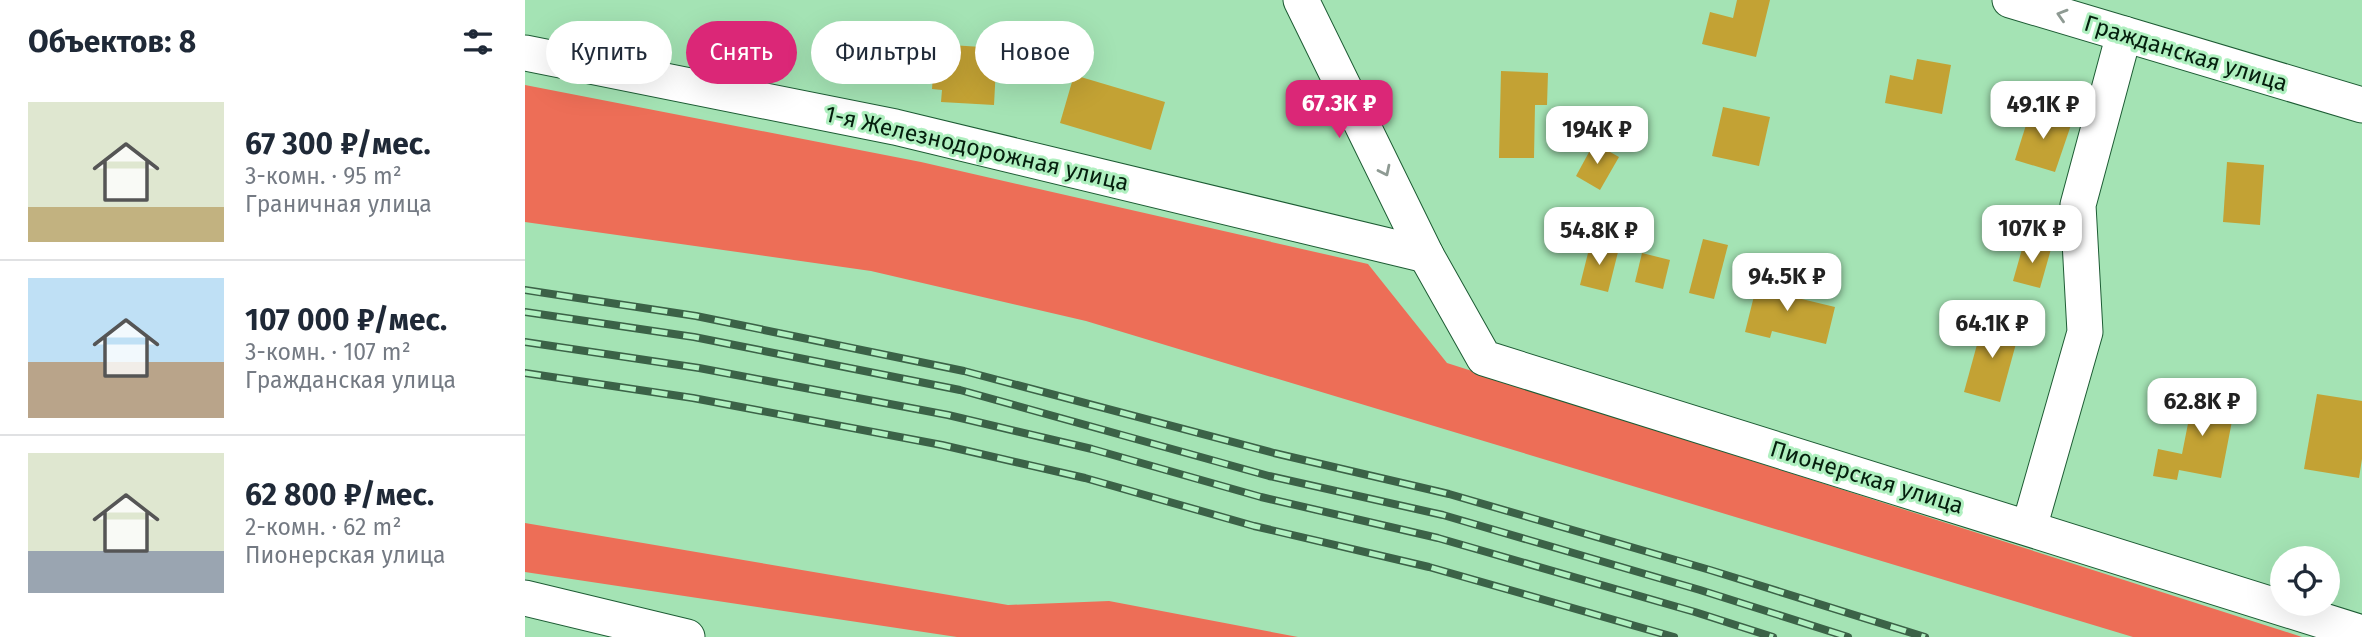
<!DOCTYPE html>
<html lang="ru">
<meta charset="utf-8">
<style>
:root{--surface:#fff;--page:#f6f6f7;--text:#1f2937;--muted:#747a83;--line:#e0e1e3;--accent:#db2777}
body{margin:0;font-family:"Fira Sans",sans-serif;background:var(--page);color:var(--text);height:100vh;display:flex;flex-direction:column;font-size:26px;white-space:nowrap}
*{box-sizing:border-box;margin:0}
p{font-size:23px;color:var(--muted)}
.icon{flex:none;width:38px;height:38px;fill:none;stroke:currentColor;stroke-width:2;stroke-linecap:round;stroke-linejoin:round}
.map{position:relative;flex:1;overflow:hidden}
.side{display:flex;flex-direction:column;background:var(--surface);width:525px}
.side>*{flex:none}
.guide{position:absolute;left:21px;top:21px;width:665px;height:63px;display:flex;gap:14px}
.fabs{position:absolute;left:1745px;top:546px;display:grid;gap:14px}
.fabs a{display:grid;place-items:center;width:70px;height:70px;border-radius:50%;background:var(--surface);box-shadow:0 7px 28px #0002;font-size:35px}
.price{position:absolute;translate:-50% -60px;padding:0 16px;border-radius:14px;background:#fff;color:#222;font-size:23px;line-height:46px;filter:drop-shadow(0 2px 4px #0008)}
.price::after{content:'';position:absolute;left:50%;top:42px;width:21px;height:16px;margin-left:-10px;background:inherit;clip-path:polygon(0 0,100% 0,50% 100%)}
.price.on{background:var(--accent);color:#fff}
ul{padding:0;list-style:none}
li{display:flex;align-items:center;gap:21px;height:175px;padding:0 28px}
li+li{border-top:2px solid var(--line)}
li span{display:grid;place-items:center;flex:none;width:196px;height:140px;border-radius:0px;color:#555}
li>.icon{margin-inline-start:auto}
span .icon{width:84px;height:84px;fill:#fffc;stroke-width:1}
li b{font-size:30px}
h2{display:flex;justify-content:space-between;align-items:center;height:84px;padding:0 28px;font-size:30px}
.pill{padding:0 24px;border-radius:32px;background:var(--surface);box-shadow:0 7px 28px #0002;font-size:24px;line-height:63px}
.pill.on{background:var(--accent);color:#fff}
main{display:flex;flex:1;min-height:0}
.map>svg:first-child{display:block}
.forest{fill:#ed6e57}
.building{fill:#c3a234}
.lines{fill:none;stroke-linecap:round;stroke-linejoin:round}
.minor-casing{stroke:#1d5c34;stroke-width:37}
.minor{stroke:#fff;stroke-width:35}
.rail-casing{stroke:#3b6247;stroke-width:8}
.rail{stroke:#b0f0c0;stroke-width:5;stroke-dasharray:16;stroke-linecap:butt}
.oneway{stroke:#8e9a93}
.labels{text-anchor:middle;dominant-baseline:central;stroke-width:6;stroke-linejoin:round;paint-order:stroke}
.street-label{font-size:23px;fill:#051f0e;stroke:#b0f0c0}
</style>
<main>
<section class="side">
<h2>Объектов: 8<svg class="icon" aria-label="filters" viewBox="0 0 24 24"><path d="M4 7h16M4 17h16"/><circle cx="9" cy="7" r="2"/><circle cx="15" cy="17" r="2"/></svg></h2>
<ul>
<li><span style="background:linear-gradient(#dfe7d0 75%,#c2b280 0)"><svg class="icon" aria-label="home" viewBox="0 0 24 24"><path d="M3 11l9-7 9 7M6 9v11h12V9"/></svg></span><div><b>67 300 ₽/мес.</b><p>3-комн. · 95 m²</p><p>Граничная улица</p></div></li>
<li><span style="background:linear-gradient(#bfe0f5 60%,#b9a48a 0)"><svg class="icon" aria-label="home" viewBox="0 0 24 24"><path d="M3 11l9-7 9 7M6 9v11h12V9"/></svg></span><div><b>107 000 ₽/мес.</b><p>3-комн. · 107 m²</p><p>Гражданская улица</p></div></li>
<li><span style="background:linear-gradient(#dfe7d0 70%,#9aa5b1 0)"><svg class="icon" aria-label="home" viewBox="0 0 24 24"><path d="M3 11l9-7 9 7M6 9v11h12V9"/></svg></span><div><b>62 800 ₽/мес.</b><p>2-комн. · 62 m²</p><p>Пионерская улица</p></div></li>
</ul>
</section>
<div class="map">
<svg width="1837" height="637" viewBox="0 0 1837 637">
<rect width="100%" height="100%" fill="#a4e3b4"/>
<g class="forest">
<polygon points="0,85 396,162 843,264 922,363 1777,637 1608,637 561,321 346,271 0,222"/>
<polygon points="0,523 483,605 584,601 773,637 432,637 0,572"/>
</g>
<g class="building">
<polygon points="1212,0 1245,0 1231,57 1177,44 1185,12 1208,18"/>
<polygon points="410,44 472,48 469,105 416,102 417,90 407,89"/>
<polygon points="1392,59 1426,65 1417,114 1360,103 1365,75 1388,80"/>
<polygon points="976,71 1023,73 1022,105 1010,105 1009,158 974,158"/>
<polygon points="549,75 640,102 626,150 535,123"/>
<polygon points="1198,107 1245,117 1234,166 1187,156"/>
<polygon points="1506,109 1547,122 1530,172 1490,160"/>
<polygon points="1069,143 1094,157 1075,190 1051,176"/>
<polygon points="1702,162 1739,165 1735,225 1698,222"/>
<polygon points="1178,239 1203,245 1189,299 1164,293"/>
<polygon points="1066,241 1094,248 1083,292 1055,285"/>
<polygon points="1499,242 1526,249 1515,288 1488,281"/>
<polygon points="1117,253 1145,260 1138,289 1110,282"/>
<polygon points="1235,272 1260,278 1256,294 1310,307 1301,344 1247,331 1245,338 1220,332"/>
<polygon points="1459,319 1495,329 1475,402 1439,392"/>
<polygon points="1670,388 1712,395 1696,478 1654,470 1652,480 1628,476 1633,449 1657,454"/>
<polygon points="1792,394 1837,401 1837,459 1834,478 1779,469"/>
</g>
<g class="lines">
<defs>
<g id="minor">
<polyline points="776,0 901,255 959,358 1837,633"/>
<polyline points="1485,0 1837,105"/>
<polyline points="0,53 370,127 901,255"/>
<polyline points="1504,528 1560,332 1553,205 1599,34"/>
<polyline points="0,598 162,637"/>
</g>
</defs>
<use href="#minor" class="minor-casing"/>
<use href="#minor" class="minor"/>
<defs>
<g id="rail">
<polyline points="0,290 171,316 439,371 749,453 924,494 1185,570 1400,637"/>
<polyline points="0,312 169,337 435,390 744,476 918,515 1175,590 1323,637"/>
<polyline points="0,342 174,368 423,415 567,449 736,497 913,538 1170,612 1248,637"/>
<polyline points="0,373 168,398 417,445 560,478 729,526 904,567 1149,637"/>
</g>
</defs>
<use href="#rail" class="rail-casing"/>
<use href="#rail" class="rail"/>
</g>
<defs><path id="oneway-chevron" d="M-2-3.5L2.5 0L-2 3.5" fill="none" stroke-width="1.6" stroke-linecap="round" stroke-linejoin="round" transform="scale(1.75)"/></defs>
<g class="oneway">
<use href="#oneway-chevron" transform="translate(1537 15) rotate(-163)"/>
<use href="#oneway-chevron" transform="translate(860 171) rotate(64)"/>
</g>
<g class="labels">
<g class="street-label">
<text transform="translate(1661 53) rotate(17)">Гражданская улица</text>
<text transform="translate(452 148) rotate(13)">1-я Железнодорожная улица</text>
<text transform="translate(1342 477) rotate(17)">Пионерская улица</text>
</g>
</g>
</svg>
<div class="fabs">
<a><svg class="icon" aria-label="locate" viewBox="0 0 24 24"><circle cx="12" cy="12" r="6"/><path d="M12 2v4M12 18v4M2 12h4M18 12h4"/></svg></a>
</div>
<b class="price on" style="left:814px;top:140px">67.3K ₽</b>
<b class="price" style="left:1518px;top:141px">49.1K ₽</b>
<b class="price" style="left:1072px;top:166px">194K ₽</b>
<b class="price" style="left:1507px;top:265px">107K ₽</b>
<b class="price" style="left:1074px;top:267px">54.8K ₽</b>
<b class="price" style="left:1262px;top:313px">94.5K ₽</b>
<b class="price" style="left:1467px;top:360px">64.1K ₽</b>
<b class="price" style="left:1677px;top:438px">62.8K ₽</b>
<div class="guide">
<a class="pill">Купить</a>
<a class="pill on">Снять</a>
<a class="pill">Фильтры</a>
<a class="pill">Новое</a>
</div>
</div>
</main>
